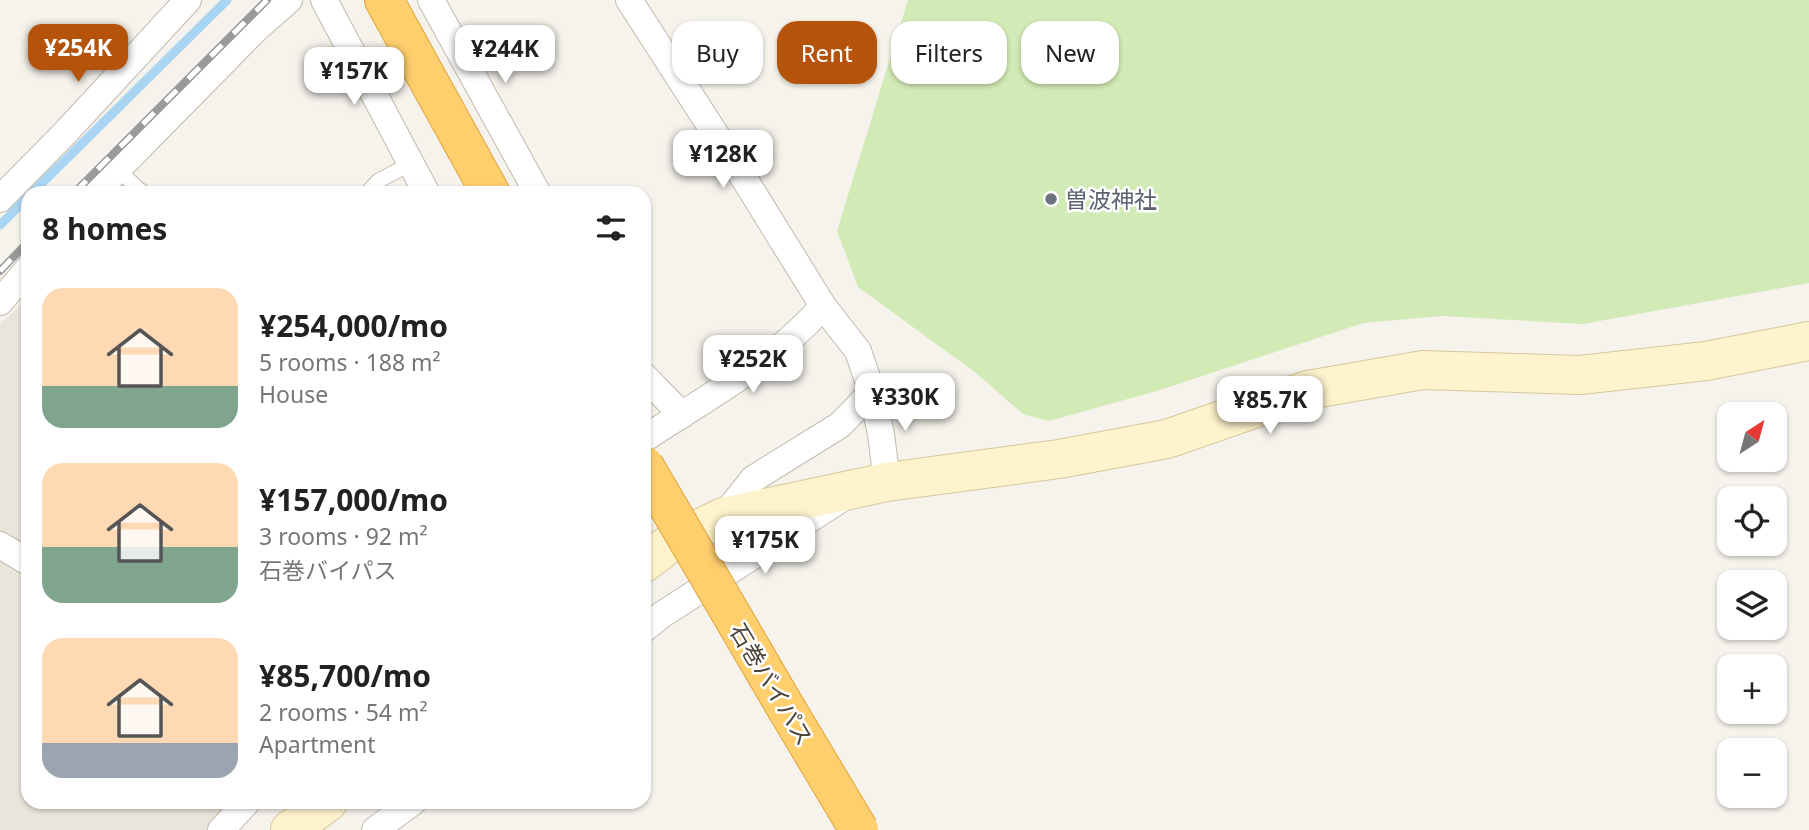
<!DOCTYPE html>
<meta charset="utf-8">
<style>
:root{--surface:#fff;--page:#f6f6f6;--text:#222;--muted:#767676;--accent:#b45309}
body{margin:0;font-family:"Noto Sans","Noto Sans JP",sans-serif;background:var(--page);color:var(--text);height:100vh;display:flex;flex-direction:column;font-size:26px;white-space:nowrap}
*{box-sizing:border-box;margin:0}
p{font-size:23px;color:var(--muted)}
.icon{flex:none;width:38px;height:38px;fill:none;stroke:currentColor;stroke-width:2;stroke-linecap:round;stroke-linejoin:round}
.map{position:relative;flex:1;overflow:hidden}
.drawer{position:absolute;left:21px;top:186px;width:630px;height:623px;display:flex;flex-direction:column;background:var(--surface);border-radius:21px;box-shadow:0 2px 5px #0004}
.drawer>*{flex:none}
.top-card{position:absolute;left:672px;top:21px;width:665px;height:63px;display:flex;gap:14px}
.needle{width:46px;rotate:36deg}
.tools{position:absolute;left:1717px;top:402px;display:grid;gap:14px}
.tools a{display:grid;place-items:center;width:70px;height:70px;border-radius:14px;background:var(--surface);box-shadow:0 2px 5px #0004;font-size:35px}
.price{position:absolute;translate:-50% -60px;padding:0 16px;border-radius:14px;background:#fff;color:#222;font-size:23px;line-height:46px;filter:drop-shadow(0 2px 4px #0008)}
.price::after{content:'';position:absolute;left:50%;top:42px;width:21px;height:16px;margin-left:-10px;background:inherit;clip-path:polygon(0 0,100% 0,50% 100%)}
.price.current{background:var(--accent);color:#fff}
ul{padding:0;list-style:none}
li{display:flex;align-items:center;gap:21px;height:175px;padding:0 21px}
li span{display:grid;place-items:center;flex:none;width:196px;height:140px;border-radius:21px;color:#555}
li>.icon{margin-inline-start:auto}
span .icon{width:84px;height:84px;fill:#fffc;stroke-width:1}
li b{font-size:30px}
h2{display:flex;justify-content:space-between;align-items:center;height:84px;padding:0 21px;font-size:30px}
.chip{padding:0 24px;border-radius:21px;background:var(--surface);box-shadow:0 2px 5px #0004;font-size:24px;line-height:63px}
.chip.current{background:var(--accent);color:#fff}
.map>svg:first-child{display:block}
.residential{fill:#eae5da}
.green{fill:#d2eab5}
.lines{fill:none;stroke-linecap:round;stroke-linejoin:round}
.stream{stroke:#a9d4f2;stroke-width:9}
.lane-casing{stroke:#c2bbae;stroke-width:16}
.street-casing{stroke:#c2bbae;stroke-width:28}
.secondary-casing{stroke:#d6c79b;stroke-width:40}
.highway-casing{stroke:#e0a43c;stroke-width:40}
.lane{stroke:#fff;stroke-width:14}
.street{stroke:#fff;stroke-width:26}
.secondary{stroke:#fff3cd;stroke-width:38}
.highway{stroke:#ffcf6e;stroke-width:38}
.rail-casing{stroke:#9a9a9a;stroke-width:8}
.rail{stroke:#fff;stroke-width:5;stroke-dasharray:16;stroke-linecap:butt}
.highway-bridge-casing{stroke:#e0a43c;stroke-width:40;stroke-linecap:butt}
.highway-bridge{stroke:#ffcf6e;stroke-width:38}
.worship-dot{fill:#6b7280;stroke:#fff;stroke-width:2.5}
.labels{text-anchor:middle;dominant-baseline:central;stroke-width:5;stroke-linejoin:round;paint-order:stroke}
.worship-label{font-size:23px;fill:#5b616d;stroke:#fff;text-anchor:start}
.street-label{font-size:23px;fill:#4b4439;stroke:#fff}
</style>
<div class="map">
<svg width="1809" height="830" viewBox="0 0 1809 830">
<rect width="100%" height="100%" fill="#f6f3ec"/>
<polygon class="residential" points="28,298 28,802 261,802 223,830 0,830 0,324"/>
<polygon class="green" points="908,0 1809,0 1809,283 1583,324 1442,316 1363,323 1160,390 1049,421 1023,414 976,373 858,287 837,231"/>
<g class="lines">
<g class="stream">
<polyline points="33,192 227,0"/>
<polyline points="0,225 28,197"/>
</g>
<defs>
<g id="lane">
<polyline points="118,169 137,188 143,192"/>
<polyline points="368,192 378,181 410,164"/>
</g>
<g id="street">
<polyline points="324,0 426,192"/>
<polyline points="431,0 537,192"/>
<polyline points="629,0 745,180 823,306 858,351 872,392 840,425 753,479 723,517"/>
<polyline points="96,192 118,169 257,28 289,0"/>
<polyline points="0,199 66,132 188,0"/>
<polyline points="0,302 28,269"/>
<polyline points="644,376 682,415"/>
<polyline points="872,392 881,434 887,482"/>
<path d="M644 439C705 398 775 362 823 306"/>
<polyline points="0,545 28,562"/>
<polyline points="644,629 663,614 841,499"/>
<polyline points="221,830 247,802"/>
<polyline points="375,830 413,802"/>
</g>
<g id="secondary">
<polyline points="644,563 672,542 723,517 887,482 1059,459 1167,439 1308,390 1423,370 1580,375 1706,361 1809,341"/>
<polyline points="290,830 328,802"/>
</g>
<polyline id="highway" points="384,0 490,192"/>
</defs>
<use href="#lane" class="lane-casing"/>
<use href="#street" class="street-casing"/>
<use href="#secondary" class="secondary-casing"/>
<use href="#highway" class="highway-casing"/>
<use href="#lane" class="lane"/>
<use href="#street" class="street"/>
<use href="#secondary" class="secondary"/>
<use href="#highway" class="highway"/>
<defs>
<g id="rail">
<polyline points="75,192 267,0"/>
<polyline points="0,271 28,242"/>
</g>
</defs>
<use href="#rail" class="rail-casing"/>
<use href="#rail" class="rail"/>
<defs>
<polyline id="highway-bridge" points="644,465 786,708 859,830"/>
</defs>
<use href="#highway-bridge" class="highway-bridge-casing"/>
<use href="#highway-bridge" class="highway-bridge"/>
</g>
<circle class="worship-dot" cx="1051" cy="199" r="7"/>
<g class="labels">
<g class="worship-label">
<text x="1065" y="199">曽波神社</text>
</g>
<g class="street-label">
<text transform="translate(772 684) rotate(59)">石巻バイパス</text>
</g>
</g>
</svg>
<div class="tools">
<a><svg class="needle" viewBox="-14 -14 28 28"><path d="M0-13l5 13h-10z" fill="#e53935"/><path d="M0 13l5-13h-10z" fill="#767676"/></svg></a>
<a><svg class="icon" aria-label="locate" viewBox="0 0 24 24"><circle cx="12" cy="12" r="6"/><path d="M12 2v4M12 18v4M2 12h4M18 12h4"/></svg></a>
<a><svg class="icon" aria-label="layers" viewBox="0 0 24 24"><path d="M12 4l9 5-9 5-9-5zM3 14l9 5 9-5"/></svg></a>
<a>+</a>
<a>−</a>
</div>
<b class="price current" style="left:78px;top:84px">¥254K</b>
<b class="price" style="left:505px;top:85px">¥244K</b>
<b class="price" style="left:354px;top:107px">¥157K</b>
<b class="price" style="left:723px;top:190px">¥128K</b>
<b class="price" style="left:753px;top:395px">¥252K</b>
<b class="price" style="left:905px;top:433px">¥330K</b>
<b class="price" style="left:1270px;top:436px">¥85.7K</b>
<b class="price" style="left:765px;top:576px">¥175K</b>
<div class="top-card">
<a class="chip">Buy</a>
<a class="chip current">Rent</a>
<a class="chip">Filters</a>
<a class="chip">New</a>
</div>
<section class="drawer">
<h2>8 homes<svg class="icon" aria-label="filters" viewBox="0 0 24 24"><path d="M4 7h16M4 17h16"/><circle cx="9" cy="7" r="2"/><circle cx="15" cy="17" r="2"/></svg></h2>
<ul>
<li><span style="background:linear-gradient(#ffd9b3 70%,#7fa58c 0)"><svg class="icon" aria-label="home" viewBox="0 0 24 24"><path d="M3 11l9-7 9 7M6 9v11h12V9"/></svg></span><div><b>¥254,000/mo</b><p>5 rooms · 188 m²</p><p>House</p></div></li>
<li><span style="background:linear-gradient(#ffd9b3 60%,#7fa58c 0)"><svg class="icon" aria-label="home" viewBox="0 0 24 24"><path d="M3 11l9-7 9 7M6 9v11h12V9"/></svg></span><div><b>¥157,000/mo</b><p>3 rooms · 92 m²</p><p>石巻バイパス</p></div></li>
<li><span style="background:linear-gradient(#ffd9b3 75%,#9aa5b1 0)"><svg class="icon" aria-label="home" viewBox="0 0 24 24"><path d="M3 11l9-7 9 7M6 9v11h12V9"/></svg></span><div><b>¥85,700/mo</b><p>2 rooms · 54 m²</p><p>Apartment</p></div></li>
</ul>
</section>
</div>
